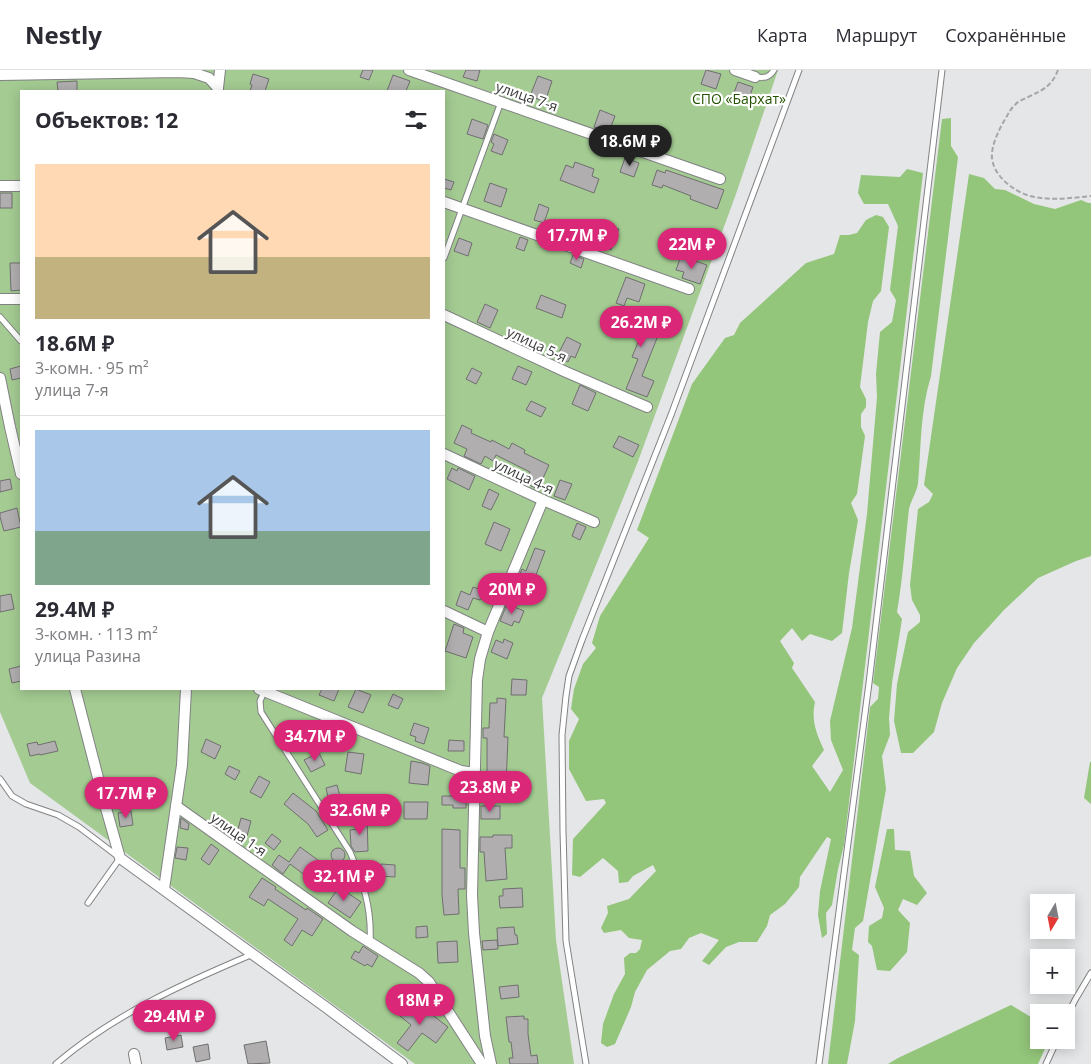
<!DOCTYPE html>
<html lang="ru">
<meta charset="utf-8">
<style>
:root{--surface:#fff;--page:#f2f2f3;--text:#2b2b33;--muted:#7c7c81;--line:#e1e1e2;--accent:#db2777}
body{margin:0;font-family:"Open Sans",sans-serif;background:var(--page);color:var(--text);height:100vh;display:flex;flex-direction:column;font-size:19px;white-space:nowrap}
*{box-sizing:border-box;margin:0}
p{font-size:16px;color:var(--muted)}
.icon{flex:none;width:28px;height:28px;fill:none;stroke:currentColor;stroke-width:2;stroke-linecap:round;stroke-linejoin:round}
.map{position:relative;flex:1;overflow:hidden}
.side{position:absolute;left:20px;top:20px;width:425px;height:600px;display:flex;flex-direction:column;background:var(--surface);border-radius:0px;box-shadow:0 2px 12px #0003}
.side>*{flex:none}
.needle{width:32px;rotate:190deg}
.tools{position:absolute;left:1030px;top:824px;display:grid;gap:10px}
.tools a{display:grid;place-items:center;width:45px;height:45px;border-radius:0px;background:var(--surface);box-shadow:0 2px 12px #0003;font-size:25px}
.price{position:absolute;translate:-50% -42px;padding:0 11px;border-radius:18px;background:var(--accent);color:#fff;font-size:16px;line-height:32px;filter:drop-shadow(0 1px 2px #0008)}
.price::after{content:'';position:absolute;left:50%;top:30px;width:15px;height:11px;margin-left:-8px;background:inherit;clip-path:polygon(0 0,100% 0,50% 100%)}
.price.active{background:#222;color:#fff}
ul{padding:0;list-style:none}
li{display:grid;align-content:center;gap:10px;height:265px;padding:0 15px}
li+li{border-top:1px solid var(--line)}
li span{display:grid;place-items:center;height:155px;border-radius:0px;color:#555}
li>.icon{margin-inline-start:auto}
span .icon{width:90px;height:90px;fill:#fffc;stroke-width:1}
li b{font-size:21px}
h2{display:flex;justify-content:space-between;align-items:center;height:60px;padding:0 15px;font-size:21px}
header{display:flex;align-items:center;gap:30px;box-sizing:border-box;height:70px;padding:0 25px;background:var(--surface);border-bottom:1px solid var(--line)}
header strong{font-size:24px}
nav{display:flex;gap:28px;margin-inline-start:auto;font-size:18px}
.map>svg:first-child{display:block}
.green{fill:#a4cb92;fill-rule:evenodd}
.forest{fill:#93c57a}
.building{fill:#b0aeaf;stroke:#706f70}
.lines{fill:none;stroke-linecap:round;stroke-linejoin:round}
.lane-casing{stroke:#818284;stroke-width:7}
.street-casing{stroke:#818284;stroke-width:12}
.path{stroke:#a5a6a7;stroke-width:2;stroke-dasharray:5 2.5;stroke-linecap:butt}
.lane{stroke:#fff;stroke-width:5}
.street{stroke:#fff;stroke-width:10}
.labels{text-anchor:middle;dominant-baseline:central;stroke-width:4.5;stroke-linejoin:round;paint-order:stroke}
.street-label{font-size:14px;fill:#383839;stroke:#fff}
.park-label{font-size:14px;fill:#235100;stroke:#fff}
</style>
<header>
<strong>Nestly</strong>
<nav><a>Карта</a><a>Маршрут</a><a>Сохранённые</a></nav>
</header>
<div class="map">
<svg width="1091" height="994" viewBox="0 0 1091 994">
<rect width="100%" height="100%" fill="#e4e6e7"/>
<path class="green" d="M0 0H778L736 124 637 394 542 628 556 870 574 994H415L30 713 0 642ZM21 21H444V619H21Z"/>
<g class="forest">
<path d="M951 48V76L958 87 931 306C920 341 921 378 918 413 917 422 911 430 909 439 905 473 903 508 897 542L902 549 892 613 889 648 890 665 882 686 886 719 863 851 855 858 852 880 859 885 855 951 847 994H828L870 637 878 629 879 617 873 613 942 49Z"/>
<path d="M907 99 923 103 844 775 838 799 832 835 826 843 827 864 822 868 818 845 820 821 831 769 827 767 800 807 799 817 785 834 770 845 767 856 757 872H739L726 877 709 895 702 891 719 870 701 863 689 868 681 879 670 881 647 900 635 922 631 937 615 974 607 977 601 973 603 954 614 924 625 904 624 888 630 883H636L640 879 642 870 629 868 621 860 604 863 601 858 608 843 607 836 629 829 656 801 653 795 633 806 628 812 619 813 618 801 603 788 580 807 572 805 573 769 606 733 604 729 586 731 569 699V671L579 649 571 639 574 619 583 594 596 578 592 573 600 546 649 468 637 460 692 314 725 268 734 265 740 253 806 193 834 184 840 165H849L857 163 866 150 876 145 883 147 889 157 881 221 873 231 868 252 860 317 866 329V337L861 344V357L865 366 857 424 851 433 858 450 849 503 842 563 832 571 810 564 802 571 792 558 780 571 794 593 792 598 815 632C811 650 816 663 824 680L812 696 830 722 843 700 831 670 830 651 852 558 867 444 877 327 876 304 880 262 892 252 896 230 890 220 898 156 888 134H864L858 123 861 105 900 107Z"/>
<polygon points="969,104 984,108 995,119 1005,120 1034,134 1055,139 1081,130 1088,133 1091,133 1091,486 1076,491 1038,508 1004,540 974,573 957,598 942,633 934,662 913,683 901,683 894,651 897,614 908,562 920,552 920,545 912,530 910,515 918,439 929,432 933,424 924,415"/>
<polygon points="1090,692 1091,692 1091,734 1084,728"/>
<polygon points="887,759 894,759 895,780 910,781 914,806 927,823 917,835 903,829 898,840 910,853 907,882 890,901 877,900 872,876 868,872 869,856 882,848 884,838 875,817"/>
<polygon points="1011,935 1039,952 1039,970 1049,970 1038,994 888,994 898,988"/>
</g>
<g class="building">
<polygon points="363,0 373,0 369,10 360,7"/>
<polygon points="466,0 480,0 477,11 463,7"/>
<polygon points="706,0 721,4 716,19 701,14"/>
<polygon points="253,4 269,9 265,21 250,21 252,15 250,14"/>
<polygon points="393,5 410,11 406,21 387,21"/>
<polygon points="538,6 552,11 545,32 530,26"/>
<polygon points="77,11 77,21 58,21 57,12"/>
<polygon points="738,12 753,17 747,34 732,28"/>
<polygon points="600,40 615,46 609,62 594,57"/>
<polygon points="472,49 488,55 483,69 467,64"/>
<polygon points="494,64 508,70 502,85 491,81 494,74 491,72"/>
<polygon points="625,88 639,93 634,107 620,102"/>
<polygon points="575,92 594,99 592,106 599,109 594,123 560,110 566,95 573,98"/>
<polygon points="657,100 665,103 666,100 724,120 717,139 690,129 691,126 663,115 662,118 652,115"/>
<polygon points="444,109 454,112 451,120 444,118"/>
<polygon points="490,113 507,119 501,137 484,131"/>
<rect x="0" y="123" width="12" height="15"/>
<polygon points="539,134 549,138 544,153 534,150"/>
<polygon points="554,149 563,152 560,161 551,158"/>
<polygon points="599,152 619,159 611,180 592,173"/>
<polygon points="520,167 528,170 524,181 516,178"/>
<polygon points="459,168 472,173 468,186 454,181"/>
<polygon points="573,185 584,189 581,198 570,193"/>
<polygon points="681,186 707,195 700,214 682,208 684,202 676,200"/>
<polygon points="10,193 21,193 21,220 11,221"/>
<polygon points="626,207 645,214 639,232 627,228 624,236 616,233"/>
<polygon points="541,225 566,235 562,248 536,238"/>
<polygon points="485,234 498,240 490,258 477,252"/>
<polygon points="616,241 632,247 632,249 649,255 654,242 665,246 658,263 659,263 642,306 654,311 647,327 626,319 638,289 632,287 641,265 619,257 620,255 612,251"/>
<polygon points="567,267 581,274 575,288 571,286 568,292 557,286"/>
<polygon points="21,296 21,308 12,310 10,299"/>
<polygon points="518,296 532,302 526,315 512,309"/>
<polygon points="472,298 482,303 476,314 466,309"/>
<polygon points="580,315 596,323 588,341 572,334"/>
<polygon points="531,331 546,338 541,347 526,340"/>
<polygon points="462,355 472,360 471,363 491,372 492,370 509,379 512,373 525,380 524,383 549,395 538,419 525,413 530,402 496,385 493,391 485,386 481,394 464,386 467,379 454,373"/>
<polygon points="619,366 639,375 633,387 613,377"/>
<polygon points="452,398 457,401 458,398 475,406 469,420 447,409"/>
<polygon points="10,409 12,419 0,422 0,411"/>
<polygon points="560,410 572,414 565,430 554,426"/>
<polygon points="489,419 499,424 491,440 482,436"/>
<polygon points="17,438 21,457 4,461 0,447 0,443"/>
<polygon points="494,452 510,459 501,481 485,474"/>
<polygon points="577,453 586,457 580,470 572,466"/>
<polygon points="535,478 545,481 536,505 541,507 535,521 516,512 522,499 526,501"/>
<polygon points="473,517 484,521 480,530 473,528 468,540 456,535 461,521 470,525"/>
<polygon points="11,524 14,539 0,542 0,526"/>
<polygon points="507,534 524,541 519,553 514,551 512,556 500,551"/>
<polygon points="454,554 464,558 463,563 473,567 466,588 445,581"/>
<polygon points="504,569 513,573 507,589 491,582 496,570 503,573"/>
<polygon points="21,596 21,611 12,613 9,599"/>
<polygon points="512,609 527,610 526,625 511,625"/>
<polygon points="322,619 339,619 334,631 319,625"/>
<polygon points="356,619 371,625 363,643 348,637"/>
<polygon points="393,624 403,629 398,639 388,635"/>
<polygon points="497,628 506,629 504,667 508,667 506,716 487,715 487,668 483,668 483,658 489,658 490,633 497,633"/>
<polygon points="414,653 429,658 424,674 415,671 416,667 410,665"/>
<polygon points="206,669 221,676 215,689 201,682"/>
<polygon points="449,670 464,671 464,681 448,681"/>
<polygon points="55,671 58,681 40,685 40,684 30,686 27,674 37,672 38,675"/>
<polygon points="348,682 364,684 361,704 345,701"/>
<polygon points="319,683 325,695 311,702 304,690"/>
<polygon points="411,691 422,693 430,696 428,715 409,713"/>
<polygon points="229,696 240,701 235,710 225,704"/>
<polygon points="259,706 270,712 261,728 250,722"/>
<polygon points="453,711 467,712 466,738 453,738 453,735 442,735 442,726 452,726"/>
<polygon points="337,715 342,734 330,736 326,718"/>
<polygon points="293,723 316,741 328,760 317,767 308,754 284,734"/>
<polygon points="404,732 428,732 427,749 404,749"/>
<rect x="481" y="736" width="19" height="13"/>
<polygon points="131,741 133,755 120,757 118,743"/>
<polygon points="357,746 367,746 368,781 355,782 351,776 350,760 358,759"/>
<polygon points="181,748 189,754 188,760 180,758"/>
<polygon points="241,748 251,751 247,766 237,763"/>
<polygon points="442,759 460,760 460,798 465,798 465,819 458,819 459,844 444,845 442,825"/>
<polygon points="272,764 281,771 274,780 265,773"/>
<polygon points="493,765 512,765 512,778 505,778 507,809 486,811 484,782 480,782 480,767 493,767"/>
<polygon points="211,774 219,780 209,795 201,789"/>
<polygon points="177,777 188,778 186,790 175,788"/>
<polygon points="300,777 318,790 306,806 290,794 283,804 272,795 279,785 289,792"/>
<circle cx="338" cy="785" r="7"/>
<polygon points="381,794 395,795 395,807 381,806"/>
<polygon points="262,808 276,817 275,819 306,840 307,838 323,849 312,866 302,860 292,876 284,870 298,849 268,829 264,836 249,827"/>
<polygon points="339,817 361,832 350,848 328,833"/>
<polygon points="522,818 523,837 500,838 499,826 503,826 503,819"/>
<polygon points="427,856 428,867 416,868 416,857"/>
<polygon points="514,857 515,865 517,865 518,874 498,876 497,858"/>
<polygon points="497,870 498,879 483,880 482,871"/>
<polygon points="457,871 458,892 438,893 437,872"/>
<polygon points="363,876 378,886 372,897 367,894 365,896 351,888 355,881 359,883"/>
<polygon points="518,915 519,927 501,929 499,917"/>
<polygon points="412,932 424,942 426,940 448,957 436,973 422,963 408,981 397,973 411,955 400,946"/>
<polygon points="524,946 524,949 528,949 528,964 531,986 537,985 538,994 510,994 509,988 513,988 511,972 509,972 506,947"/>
<polygon points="181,965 183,977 167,980 165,968"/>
<polygon points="266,971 270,993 248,994 244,975"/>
<polygon points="208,974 210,989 196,992 193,977"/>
</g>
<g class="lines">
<defs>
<g id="lane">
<path d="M755 7C765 8 769 8 774 0"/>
<polyline points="444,188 501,32"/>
<polyline points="0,247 21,271"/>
<path d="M264 622 260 631 261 642 350 782C363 812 372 838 370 872"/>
<polyline points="0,709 12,726 26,734 58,745 79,757 120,788 88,833"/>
<polyline points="1066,948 1075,930 1091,903"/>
<path d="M56 994C113 945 184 913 253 884"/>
<polyline points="586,994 566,871 563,761 562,665 566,626 569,606 582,570 671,345 799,0"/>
<polyline points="819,994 869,613 942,0"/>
<polyline points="1046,994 1057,970"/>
</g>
<g id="street">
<polyline points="409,0 720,109"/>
<polyline points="735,0 755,7"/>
<polyline points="0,5 177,2 194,3 209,8 218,18 218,21"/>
<polyline points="218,18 220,0"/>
<polyline points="0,116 21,116"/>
<polyline points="444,132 689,219"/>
<polyline points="0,229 21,229"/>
<polyline points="444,245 566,302 647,337"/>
<polyline points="0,308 10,357 21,404"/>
<polyline points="444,384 543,430 594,452"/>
<polyline points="444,541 488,562"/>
<polyline points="75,619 104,731 120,788 327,938 402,994"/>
<polyline points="259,619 461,701 475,703"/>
<polyline points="176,736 352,861 419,903 429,912 482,994"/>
<polyline points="164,819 182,695 186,619"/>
<polyline points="134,984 136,994"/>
<polyline points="491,994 485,966 474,863 472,825 477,610 480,589 488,562 543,430"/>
</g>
</defs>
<use href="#lane" class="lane-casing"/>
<use href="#street" class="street-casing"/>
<path class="path" d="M1058 0C1052 16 1043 20 1028 27 1024 29 1018 31 1015 35 1010 39 1008 45 1004 51 999 60 993 72 992 83 990 103 1012 121 1030 126 1050 131 1070 128 1091 126"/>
<use href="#lane" class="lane"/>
<use href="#street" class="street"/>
</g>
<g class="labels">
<g class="street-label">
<text transform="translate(527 26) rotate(19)">улица 7-я</text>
<text transform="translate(537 274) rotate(25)">улица 5-я</text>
<text transform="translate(524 406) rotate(25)">улица 4-я</text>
<text transform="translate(239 764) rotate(35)">улица 1-я</text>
</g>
<g class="park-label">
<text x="739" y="28">СПО «Бархат»</text>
</g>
</g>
</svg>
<div class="tools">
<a><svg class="needle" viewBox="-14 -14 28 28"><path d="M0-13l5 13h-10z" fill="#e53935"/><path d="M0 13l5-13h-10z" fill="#7c7c81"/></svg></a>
<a>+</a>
<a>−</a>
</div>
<b class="price active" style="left:630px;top:97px">18.6M ₽</b>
<b class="price" style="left:577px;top:191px">17.7M ₽</b>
<b class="price" style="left:692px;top:200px">22M ₽</b>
<b class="price" style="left:641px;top:278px">26.2M ₽</b>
<b class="price" style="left:512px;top:545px">20M ₽</b>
<b class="price" style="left:315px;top:692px">34.7M ₽</b>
<b class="price" style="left:490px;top:743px">23.8M ₽</b>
<b class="price" style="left:126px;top:749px">17.7M ₽</b>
<b class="price" style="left:360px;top:766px">32.6M ₽</b>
<b class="price" style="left:344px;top:832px">32.1M ₽</b>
<b class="price" style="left:420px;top:956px">18M ₽</b>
<b class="price" style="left:174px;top:972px">29.4M ₽</b>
<section class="side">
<h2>Объектов: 12<svg class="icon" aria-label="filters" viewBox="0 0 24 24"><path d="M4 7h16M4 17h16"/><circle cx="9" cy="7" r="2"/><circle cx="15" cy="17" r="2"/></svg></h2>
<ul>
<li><span style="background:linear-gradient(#ffd9b3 60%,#c2b280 0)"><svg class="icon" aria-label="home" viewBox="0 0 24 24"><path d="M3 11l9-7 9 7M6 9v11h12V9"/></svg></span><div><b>18.6M ₽</b><p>3-комн. · 95 m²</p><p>улица 7-я</p></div></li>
<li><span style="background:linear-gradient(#a9c7e8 65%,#7fa58c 0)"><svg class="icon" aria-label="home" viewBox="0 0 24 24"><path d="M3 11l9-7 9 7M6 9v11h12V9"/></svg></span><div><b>29.4M ₽</b><p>3-комн. · 113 m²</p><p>улица Разина</p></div></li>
</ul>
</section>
</div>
